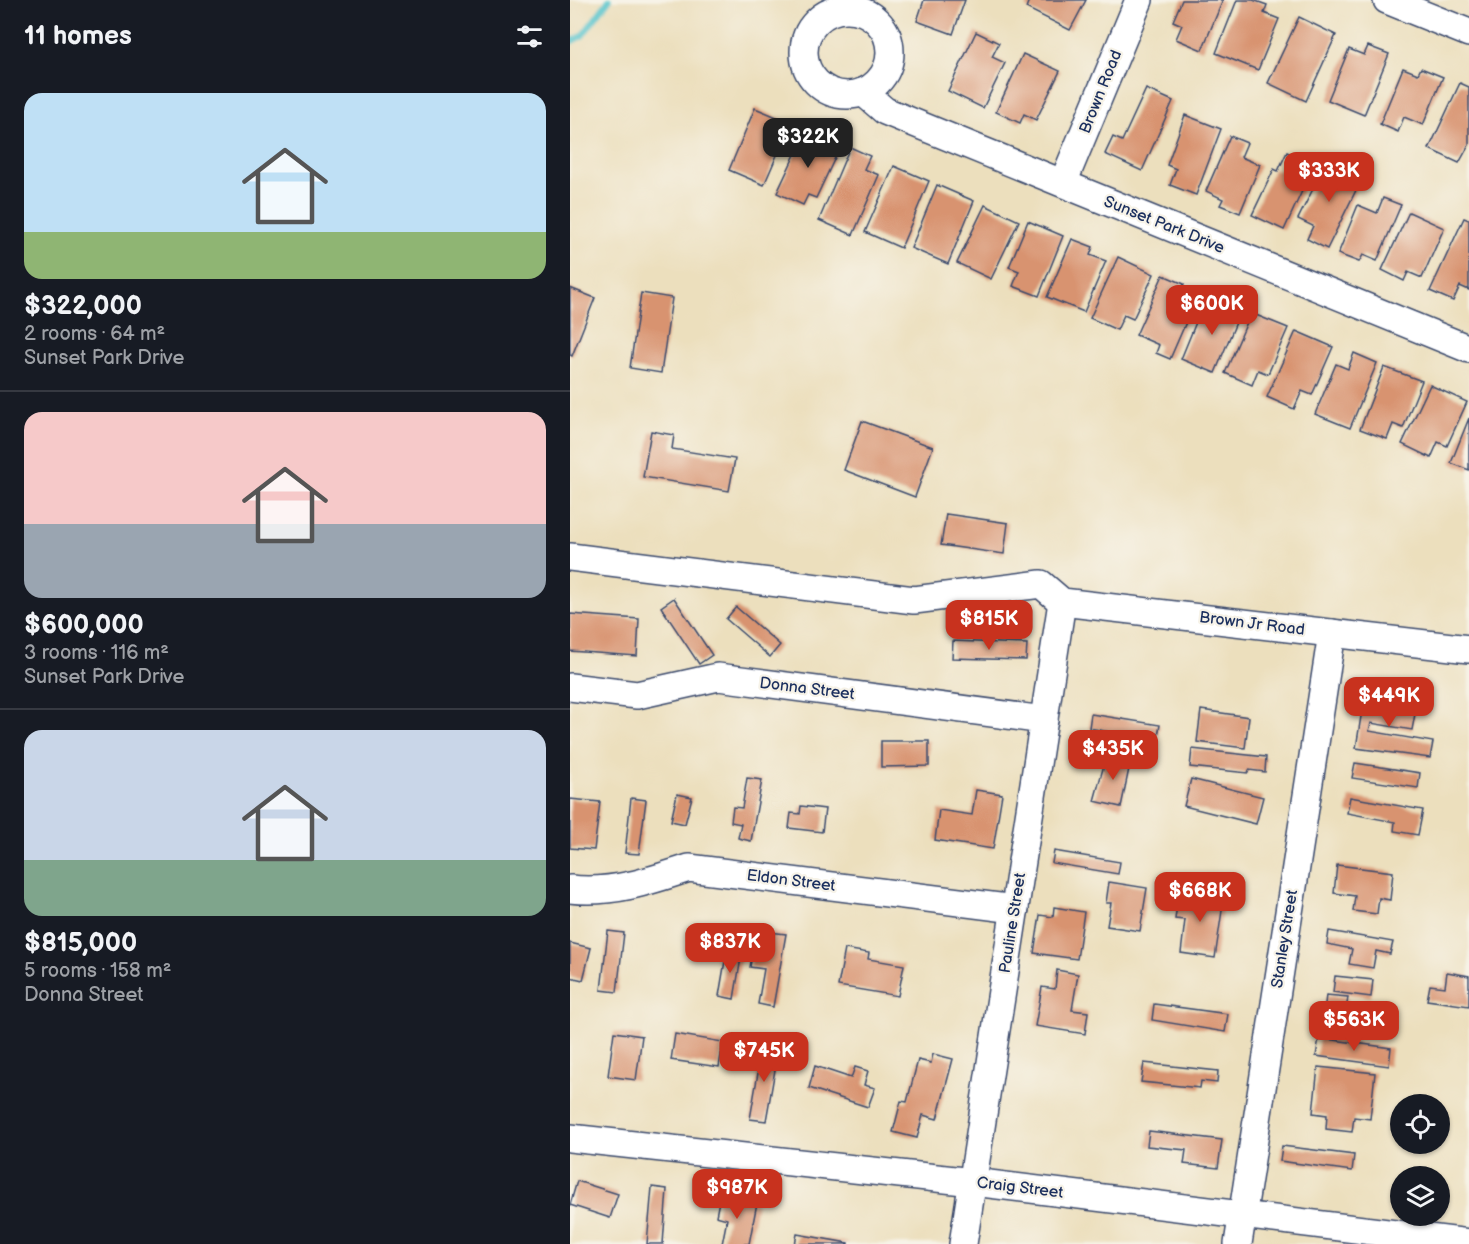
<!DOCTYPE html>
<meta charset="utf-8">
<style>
:root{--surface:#171b24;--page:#242831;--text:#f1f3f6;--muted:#9ea1a6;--line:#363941;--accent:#c8321e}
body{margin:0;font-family:"Balsamiq Sans",sans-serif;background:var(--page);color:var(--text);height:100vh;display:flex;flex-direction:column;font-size:22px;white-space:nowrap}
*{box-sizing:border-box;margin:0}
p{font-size:20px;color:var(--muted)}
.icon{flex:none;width:33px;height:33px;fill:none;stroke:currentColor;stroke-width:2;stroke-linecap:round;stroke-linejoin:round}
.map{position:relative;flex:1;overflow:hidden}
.side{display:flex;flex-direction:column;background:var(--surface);width:570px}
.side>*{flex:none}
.fabs{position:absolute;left:820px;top:1094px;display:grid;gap:12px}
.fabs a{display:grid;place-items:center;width:60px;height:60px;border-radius:50%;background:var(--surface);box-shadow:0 2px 4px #0004;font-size:30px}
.price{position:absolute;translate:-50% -51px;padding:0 14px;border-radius:12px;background:var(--accent);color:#fff;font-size:20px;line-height:39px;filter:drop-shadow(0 2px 3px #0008)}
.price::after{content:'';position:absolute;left:50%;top:36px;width:18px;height:14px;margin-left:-9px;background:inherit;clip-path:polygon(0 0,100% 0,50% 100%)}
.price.on{background:#222;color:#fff}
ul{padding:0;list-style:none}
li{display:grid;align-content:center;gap:12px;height:318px;padding:0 24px}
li+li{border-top:2px solid var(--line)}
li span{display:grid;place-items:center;height:186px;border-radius:18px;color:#555}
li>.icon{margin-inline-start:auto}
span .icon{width:108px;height:108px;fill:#fffc;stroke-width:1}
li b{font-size:26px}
h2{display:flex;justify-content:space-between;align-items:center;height:72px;padding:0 24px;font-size:26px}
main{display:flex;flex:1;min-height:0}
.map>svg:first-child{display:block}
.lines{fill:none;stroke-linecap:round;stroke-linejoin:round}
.stream{stroke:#56c4cc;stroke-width:6}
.building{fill:#d8936f}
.minor-casing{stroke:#3a496c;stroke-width:30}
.minor{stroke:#fff;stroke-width:27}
.labels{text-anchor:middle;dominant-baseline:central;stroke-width:4.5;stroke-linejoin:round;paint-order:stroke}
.street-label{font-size:16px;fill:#1b2f5e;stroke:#f7f3e8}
</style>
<main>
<section class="side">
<h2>11 homes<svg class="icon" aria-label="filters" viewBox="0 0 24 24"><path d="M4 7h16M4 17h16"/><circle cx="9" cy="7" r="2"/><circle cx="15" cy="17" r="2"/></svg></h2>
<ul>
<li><span style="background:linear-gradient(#bfe0f5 75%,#8fb573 0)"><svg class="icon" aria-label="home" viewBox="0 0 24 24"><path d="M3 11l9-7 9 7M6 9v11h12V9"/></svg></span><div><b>$322,000</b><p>2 rooms · 64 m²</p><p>Sunset Park Drive</p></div></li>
<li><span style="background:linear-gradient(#f6c9c9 60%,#9aa5b1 0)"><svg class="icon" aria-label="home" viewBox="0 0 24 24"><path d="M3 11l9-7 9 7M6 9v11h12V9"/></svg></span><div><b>$600,000</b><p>3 rooms · 116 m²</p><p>Sunset Park Drive</p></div></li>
<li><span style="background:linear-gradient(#c9d6e8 70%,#7fa58c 0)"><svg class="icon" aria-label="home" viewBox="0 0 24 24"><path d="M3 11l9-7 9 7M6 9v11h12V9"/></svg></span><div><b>$815,000</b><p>5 rooms · 158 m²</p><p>Donna Street</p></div></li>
</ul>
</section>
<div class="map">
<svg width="899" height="1244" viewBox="0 0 899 1244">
<rect width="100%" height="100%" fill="#f7f3e8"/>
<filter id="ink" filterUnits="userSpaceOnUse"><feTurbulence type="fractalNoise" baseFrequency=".0167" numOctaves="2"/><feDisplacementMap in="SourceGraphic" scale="12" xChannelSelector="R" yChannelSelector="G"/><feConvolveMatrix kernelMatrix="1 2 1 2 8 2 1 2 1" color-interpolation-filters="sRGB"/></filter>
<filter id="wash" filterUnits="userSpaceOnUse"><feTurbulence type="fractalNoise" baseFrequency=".008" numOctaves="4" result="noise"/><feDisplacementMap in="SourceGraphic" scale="24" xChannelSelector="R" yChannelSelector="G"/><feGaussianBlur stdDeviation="1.35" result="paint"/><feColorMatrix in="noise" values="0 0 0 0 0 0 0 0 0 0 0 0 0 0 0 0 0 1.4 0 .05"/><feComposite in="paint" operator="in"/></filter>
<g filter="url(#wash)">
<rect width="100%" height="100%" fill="#ecdfbd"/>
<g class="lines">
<polyline class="stream" points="0,42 12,36 39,0"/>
</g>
<g id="blocks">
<g class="building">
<polygon points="354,0 395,0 383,34 347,21"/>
<polygon points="459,0 516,0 500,30 456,8"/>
<polygon points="612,0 653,0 632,50 606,39 612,25 603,21"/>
<polygon points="667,0 683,0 697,5 694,13 709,19 688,70 646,53"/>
<polygon points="729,17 766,35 736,101 698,83"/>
<polygon points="406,32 429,43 422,57 435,63 413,108 378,91"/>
<polygon points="798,46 819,54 794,115 758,100 779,49 794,55"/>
<polygon points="453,54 490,71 466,120 454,114 450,123 426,112"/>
<polygon points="833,68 848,74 851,68 873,77 853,125 834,117 828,132 810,124"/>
<polygon points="890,83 899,87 899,145 889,163 859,149"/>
<polygon points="576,89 603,101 572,171 535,154 543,137 552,141"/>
<polygon points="185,108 221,123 194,185 159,170"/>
<polygon points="615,115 651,129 626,195 600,185 606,169 597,165"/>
<polygon points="236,131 270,147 246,198 238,195 233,205 207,193"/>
<polygon points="660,136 677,143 671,157 690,165 670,213 650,205 653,199 636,191"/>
<polygon points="280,147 300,156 294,169 309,175 283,235 249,220"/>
<polygon points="717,152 744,165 714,230 682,215 704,169 708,171"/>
<polygon points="757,161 792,178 757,249 737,239 743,226 728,219"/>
<polygon points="324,166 359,181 331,248 295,232"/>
<polygon points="367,185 404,201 378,264 341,248"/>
<polygon points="813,198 831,205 807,261 793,255 789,262 768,254 788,205 807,213"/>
<polygon points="415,205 449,221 421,279 387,263"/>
<polygon points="839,212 874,228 852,278 838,272 834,281 812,270"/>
<polygon points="894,218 899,220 899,290 890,286 883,301 860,291"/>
<polygon points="458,221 493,236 469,296 443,286 449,271 439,267"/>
<polygon points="502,239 523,247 520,255 536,261 514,312 477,297"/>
<polygon points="548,257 584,274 563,319 554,315 547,330 520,318"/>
<polygon points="593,275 614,284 611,292 626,299 600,359 586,353 589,345 566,335"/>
<polygon points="0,288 25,298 2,356 0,355"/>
<polygon points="71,293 102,298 91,373 60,368"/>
<polygon points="650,299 672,308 645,373 611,359 631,310 643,315"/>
<polygon points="681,313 718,328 698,374 688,370 682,385 655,373"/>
<polygon points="726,331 763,347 742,395 732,391 724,409 697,397"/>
<polygon points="784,353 807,363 780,428 745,414 766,364 778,369"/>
<polygon points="814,367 852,381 833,428 823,424 817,439 790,429"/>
<polygon points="860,385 897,402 877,446 868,442 861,458 832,444"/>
<polygon points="899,418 899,470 881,463"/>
<polygon points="292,421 363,447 345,497 274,470"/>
<polygon points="81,431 104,435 102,449 165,459 159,491 73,477"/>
<polygon points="376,514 438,523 434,554 371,545"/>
<polygon points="104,598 142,655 129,664 91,607"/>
<polygon points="166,607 210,645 200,657 156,619"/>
<polygon points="0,614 69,619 67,656 0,651"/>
<polygon points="383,641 457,644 456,660 382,658"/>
<polygon points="808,687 827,690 823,710 845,714 842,730 801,723 799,731 863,742 860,758 786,748 793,704 804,706"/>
<polygon points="631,710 679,717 675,748 627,742"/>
<polygon points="521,714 590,725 587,741 519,728"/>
<polygon points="311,741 359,741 359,766 311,767"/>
<polygon points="622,749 696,757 695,772 679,770 678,773 620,767"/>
<polygon points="537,754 561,759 551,807 524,801"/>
<polygon points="785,763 850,773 848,788 782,778"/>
<polygon points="177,778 192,780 181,841 168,838 171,824 161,822 163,807 172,808"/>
<polygon points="621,779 693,797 686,824 614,806"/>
<polygon points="406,790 432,794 423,849 365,840 369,810 402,815"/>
<polygon points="107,794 122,797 115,824 101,821"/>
<polygon points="780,797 853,810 848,835 824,831 825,822 777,813"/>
<polygon points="61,798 76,800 69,854 55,853"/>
<polygon points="0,799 30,802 24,850 0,848"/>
<polygon points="231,806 255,809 252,832 219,828 221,813 230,814"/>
<polygon points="484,851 550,862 548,874 482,863"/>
<polygon points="767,865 823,872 820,900 809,898 807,914 783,911 785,896 764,893"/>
<polygon points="539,882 577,888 570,931 537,926 541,903 536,903"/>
<polygon points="609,891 654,897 645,958 611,953 615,920 605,919"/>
<polygon points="484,907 514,912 507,959 464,953 470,915 483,917"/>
<polygon points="38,931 54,933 47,992 31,990"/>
<polygon points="759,931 823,942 820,954 806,951 803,968 779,964 782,949 757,944"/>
<polygon points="199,932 216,934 203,1007 188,1004 194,969 180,967 183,950 196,952"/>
<polygon points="0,943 21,948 13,980 0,977"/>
<polygon points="157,949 172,952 164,999 149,996"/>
<polygon points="275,949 299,953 298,959 334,965 328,996 268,986"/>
<polygon points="487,970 508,974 502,1010 518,1012 515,1034 465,1026 472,987 485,989"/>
<polygon points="877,972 899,976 899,1006 857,1000 860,985 875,987"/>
<polygon points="765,976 803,980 801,997 763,992"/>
<polygon points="756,995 778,997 773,1033 752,1031"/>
<polygon points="584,1004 658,1014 655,1032 582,1020"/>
<polygon points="44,1032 72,1036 66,1080 38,1076"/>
<polygon points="105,1034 153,1042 149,1067 101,1060"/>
<polygon points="749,1038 821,1048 819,1066 746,1056"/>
<polygon points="193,1044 209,1047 196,1121 180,1119"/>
<polygon points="363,1054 383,1059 367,1119 353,1115 347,1138 323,1132 331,1101 337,1102 348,1060 361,1063"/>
<polygon points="574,1063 648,1071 647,1083 631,1081 630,1088 571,1082"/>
<polygon points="245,1066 281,1078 285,1067 298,1071 294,1085 305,1088 298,1107 239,1088"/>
<polygon points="748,1067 805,1073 800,1119 784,1117 782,1132 756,1129 757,1115 743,1113"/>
<polygon points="579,1131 652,1140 648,1168 614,1164 616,1150 577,1146"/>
<polygon points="712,1146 784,1155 782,1171 710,1161"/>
<polygon points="7,1181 48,1194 40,1218 0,1205"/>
<polygon points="82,1187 97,1189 93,1244 77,1244"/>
<polygon points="150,1196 187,1203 179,1244 152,1244 157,1219 146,1216"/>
<polygon points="227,1234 278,1243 278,1244 225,1244"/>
</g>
</g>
</g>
<g filter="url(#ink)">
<use href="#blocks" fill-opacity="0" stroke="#3a496c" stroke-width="1.5"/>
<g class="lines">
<defs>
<g id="minor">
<polyline points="817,0 899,33"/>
<circle cx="277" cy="52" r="43"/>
<polyline points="293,92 315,111 899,349"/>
<polyline points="493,183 569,0"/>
<polyline points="0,557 344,600 471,584 492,602 899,649"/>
<polyline points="0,687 67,695 148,677 474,720"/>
<path d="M0 889C41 894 80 881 119 868L445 909"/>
<polyline points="0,1138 403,1182 899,1243"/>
<polyline points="393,1244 492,602"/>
<polyline points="668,1244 762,633"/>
</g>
</defs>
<use href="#minor" class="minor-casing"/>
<use href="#minor" class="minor"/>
</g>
</g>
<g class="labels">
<g class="street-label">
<text transform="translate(531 92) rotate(-68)">Brown Road</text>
<text transform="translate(594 225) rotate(22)">Sunset Park Drive</text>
<text transform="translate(682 624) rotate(7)">Brown Jr Road</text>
<text transform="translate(237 689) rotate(7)">Donna Street</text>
<text transform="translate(221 881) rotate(7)">Eldon Street</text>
<text transform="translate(443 923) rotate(-81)">Pauline Street</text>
<text transform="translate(715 939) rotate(-81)">Stanley Street</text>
<text transform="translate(450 1188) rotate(7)">Craig Street</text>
</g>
</g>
</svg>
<div class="fabs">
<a><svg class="icon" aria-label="locate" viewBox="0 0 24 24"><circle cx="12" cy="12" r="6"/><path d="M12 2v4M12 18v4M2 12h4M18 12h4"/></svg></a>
<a><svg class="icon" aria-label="layers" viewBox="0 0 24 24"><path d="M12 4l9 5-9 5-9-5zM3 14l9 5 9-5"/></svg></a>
</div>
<b class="price on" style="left:238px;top:169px">$322K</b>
<b class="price" style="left:759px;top:203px">$333K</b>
<b class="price" style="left:642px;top:336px">$600K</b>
<b class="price" style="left:419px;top:651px">$815K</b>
<b class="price" style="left:819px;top:728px">$449K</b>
<b class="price" style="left:543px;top:781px">$435K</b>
<b class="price" style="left:630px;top:923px">$668K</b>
<b class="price" style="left:160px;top:974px">$837K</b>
<b class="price" style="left:784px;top:1052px">$563K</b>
<b class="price" style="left:194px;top:1083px">$745K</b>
<b class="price" style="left:167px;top:1220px">$987K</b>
</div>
</main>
